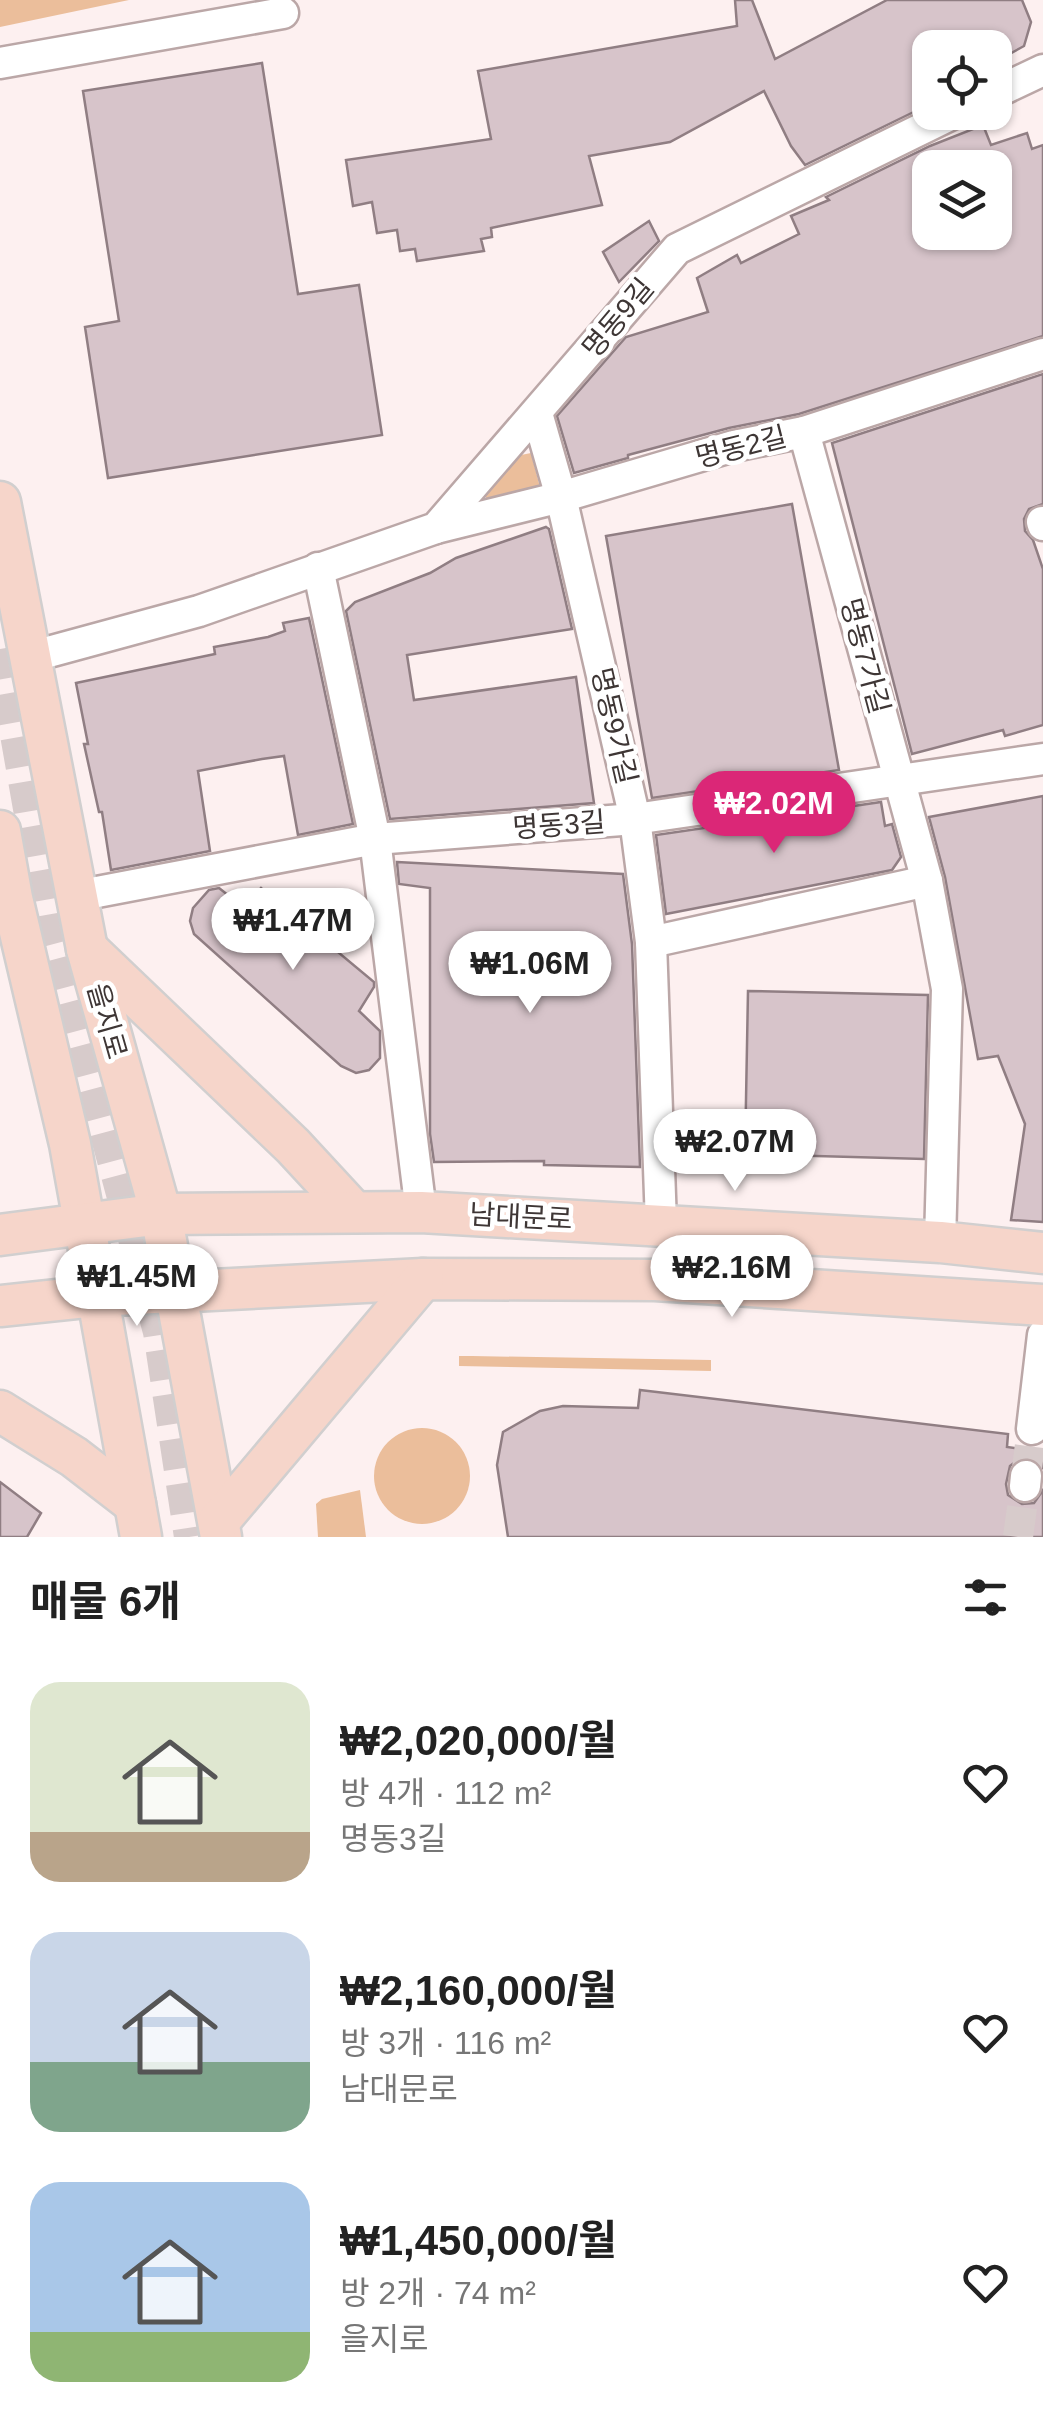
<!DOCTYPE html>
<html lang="ko">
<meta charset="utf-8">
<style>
:root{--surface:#fff;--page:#f2f2f2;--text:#222;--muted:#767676;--accent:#db2777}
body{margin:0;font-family:Helvetica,"Noto Sans KR",sans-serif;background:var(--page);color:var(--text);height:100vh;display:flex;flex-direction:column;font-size:38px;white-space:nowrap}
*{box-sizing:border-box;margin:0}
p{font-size:32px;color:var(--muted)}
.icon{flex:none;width:55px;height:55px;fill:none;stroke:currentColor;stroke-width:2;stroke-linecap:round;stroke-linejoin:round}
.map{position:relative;height:1537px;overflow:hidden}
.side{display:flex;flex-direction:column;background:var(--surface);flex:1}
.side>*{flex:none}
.buttons{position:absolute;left:912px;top:30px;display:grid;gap:20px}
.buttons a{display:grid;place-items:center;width:100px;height:100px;border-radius:20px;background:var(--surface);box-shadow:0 2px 8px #0004;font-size:50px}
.price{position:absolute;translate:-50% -85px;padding:0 22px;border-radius:35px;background:#fff;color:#222;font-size:32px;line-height:65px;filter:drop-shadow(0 2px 5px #0008)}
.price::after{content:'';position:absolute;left:50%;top:60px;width:30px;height:22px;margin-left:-15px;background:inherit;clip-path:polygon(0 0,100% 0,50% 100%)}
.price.on{background:var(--accent);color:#fff}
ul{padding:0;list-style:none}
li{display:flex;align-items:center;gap:30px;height:250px;padding:0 30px}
li span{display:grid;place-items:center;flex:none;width:280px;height:200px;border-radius:30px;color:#555}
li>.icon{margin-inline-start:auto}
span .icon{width:120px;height:120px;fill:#fffc;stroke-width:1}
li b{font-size:42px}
h2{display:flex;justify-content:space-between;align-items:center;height:120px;padding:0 30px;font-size:42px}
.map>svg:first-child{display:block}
.green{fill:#ebbe9b}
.building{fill:#d7c4ca;stroke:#907e83;stroke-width:2.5;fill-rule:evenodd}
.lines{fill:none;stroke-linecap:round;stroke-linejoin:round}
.minor-tunnel{stroke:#d7cbcb;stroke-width:30;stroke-dasharray:30 15;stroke-linecap:butt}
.minor-casing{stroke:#bba7a7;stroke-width:35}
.major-casing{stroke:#d1cfcf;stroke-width:45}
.minor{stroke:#fff;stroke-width:30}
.major{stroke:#f6d5ca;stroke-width:40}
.labels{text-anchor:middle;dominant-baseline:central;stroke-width:9;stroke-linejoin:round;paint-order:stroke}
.street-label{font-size:28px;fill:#3e3635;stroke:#fff}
</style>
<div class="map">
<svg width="1043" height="1537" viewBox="0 0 1043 1537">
<rect width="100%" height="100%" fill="#fdf0f0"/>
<g class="green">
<polygon points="0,0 129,0 0,27"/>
<polygon points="531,453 541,491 489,506 485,495 521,455"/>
<polygon points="459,1356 472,1356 711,1360 711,1371 459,1366"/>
<circle cx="422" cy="1476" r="48"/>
<polygon points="360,1490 366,1537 318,1537 316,1504 322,1499"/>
</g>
<g class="building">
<polygon points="735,0 752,0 775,59 887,0 1022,0 1031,22 1024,46 995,62 995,48 930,48 930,104 805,165 791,146 764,91 670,142 589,156 602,205 491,228 492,237 481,239 484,251 417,261 415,249 400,251 397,230 377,233 372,202 353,206 346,160 491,139 478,71 737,26"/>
<polygon points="262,63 298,294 359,285 382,435 108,478 85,327 119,321 83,91"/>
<path d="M983 125 991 145 1027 133 1032 149 1043 145V336L799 414 729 428 628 455V458L574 473 557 416 626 337 708 312 697 278 737 255 741 263 799 234 791 216 829 200 826 197 930 146ZM930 168H995V232H930Z"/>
<polygon points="649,221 659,241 619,282 603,252"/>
<polygon points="1043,374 1043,504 1029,509 1024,519 1025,531 1033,540 1043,569 1043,725 1005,736 1003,730 912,754 832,443"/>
<polygon points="792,504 839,770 652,798 606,536"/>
<polygon points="546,527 549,529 572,629 407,655 414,700 576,677 594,803 390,819 346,611 355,602 430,573 456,558"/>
<polygon points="309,618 353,824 298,835 284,756 262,759 198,771 210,851 111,870 102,812 99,812 84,744 88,744 76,683 215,654 214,647 268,637 285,631 283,623"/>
<polygon points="1043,796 1043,1222 1011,1220 1025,1124 998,1056 978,1059 945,877 929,817"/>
<polygon points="881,802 885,826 892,824 901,857 892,870 666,914 656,835"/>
<polygon points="397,862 623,874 632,944 640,1167 544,1165 544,1161 434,1162 430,1134 430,888 399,884"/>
<polygon points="219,888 243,907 261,888 374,982 374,987 359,1011 380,1031 380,1058 369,1070 356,1073 341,1066 194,934 190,921 193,908 209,890"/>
<polygon points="748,991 928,995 924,1159 745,1154"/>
<polygon points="640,1390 1008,1434 1007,1447 1043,1452 1043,1468 1036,1460 1019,1459 1010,1466 1006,1484 1008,1495 1022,1504 1034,1503 1043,1490 1043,1537 508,1537 497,1465 503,1432 540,1411 563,1406 638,1408"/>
<polygon points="0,1482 41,1513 27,1537 0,1537"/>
</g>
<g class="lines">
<g class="minor-tunnel">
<polyline points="0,649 47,917 158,1332 189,1537"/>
<polyline points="1026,1476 1032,1429"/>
<polyline points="1018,1537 1025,1486"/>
</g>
<defs>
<g id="minor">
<polyline points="0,63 283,13"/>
<polyline points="995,93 1043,70"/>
<polyline points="537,413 561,497 635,819 651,942 661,1224"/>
<polyline points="804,432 927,881 947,989 940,1242"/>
<polyline points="1042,522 1043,525"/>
<polyline points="436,528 561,497 734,446 804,432 1043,354"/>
<polyline points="318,568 375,839 421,1212"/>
<polyline points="30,657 199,611 436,528 677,249 956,112"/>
<polyline points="76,896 375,839 635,819 1043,759"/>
<polyline points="651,942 927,881"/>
<polyline points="1032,1429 1043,1335"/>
<polyline points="1025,1486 1026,1476"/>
</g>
<g id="major">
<polyline points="0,502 87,949 161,1214 221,1537"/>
<polyline points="0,831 12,898 70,1144 141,1537"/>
<polyline points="87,949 293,1146 354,1212"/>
<polyline points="0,1235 161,1214 421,1212 940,1242 1043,1253"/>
<polyline points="0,1306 95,1296 423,1279 655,1280 1043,1305"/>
<polyline points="0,1411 74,1457 135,1504"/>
<polyline points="219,1521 423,1279"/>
</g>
</defs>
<use href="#minor" class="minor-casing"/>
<use href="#major" class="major-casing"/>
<use href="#minor" class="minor"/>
<use href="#major" class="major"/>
</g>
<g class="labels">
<g class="street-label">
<text transform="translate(618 318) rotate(-50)">명동9길</text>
<text transform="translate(741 447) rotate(-14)">명동2길</text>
<text transform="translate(865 656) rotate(75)">명동7가길</text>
<text transform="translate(614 726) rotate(77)">명동9가길</text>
<text transform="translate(559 825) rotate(-4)">명동3길</text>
<text transform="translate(107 1021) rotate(74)">을지로</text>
<text transform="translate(521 1217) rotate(3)">남대문로</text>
</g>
</g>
</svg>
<div class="buttons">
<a><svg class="icon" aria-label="locate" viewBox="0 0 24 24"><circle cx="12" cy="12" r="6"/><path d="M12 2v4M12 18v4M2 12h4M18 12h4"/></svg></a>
<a><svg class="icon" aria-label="layers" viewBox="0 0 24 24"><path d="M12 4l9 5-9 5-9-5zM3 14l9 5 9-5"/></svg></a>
</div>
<b class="price on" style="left:774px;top:856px">₩2.02M</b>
<b class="price" style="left:293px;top:973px">₩1.47M</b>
<b class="price" style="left:530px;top:1016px">₩1.06M</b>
<b class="price" style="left:735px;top:1194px">₩2.07M</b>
<b class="price" style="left:732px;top:1320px">₩2.16M</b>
<b class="price" style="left:137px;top:1329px">₩1.45M</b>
</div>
<section class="side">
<h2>매물 6개<svg class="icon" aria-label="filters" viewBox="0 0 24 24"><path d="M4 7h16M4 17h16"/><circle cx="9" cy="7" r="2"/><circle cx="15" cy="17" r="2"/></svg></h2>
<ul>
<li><span style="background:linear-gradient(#dfe7d0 75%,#b9a48a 0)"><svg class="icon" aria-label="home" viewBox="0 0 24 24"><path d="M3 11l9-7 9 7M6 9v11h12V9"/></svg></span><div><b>₩2,020,000/월</b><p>방 4개 · 112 m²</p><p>명동3길</p></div><svg class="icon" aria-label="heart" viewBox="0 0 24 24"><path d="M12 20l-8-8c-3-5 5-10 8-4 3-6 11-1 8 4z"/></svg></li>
<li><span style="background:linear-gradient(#c9d6e8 65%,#7fa58c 0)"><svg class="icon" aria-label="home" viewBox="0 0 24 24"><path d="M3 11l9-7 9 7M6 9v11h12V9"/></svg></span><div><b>₩2,160,000/월</b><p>방 3개 · 116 m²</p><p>남대문로</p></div><svg class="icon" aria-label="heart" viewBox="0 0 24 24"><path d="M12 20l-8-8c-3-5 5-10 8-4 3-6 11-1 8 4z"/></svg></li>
<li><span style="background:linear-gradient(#a9c7e8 75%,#8fb573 0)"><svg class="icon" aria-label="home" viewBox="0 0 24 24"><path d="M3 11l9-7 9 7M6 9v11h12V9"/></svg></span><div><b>₩1,450,000/월</b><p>방 2개 · 74 m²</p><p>을지로</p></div><svg class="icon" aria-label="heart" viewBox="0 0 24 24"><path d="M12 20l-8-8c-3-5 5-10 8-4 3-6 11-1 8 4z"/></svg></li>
</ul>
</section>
